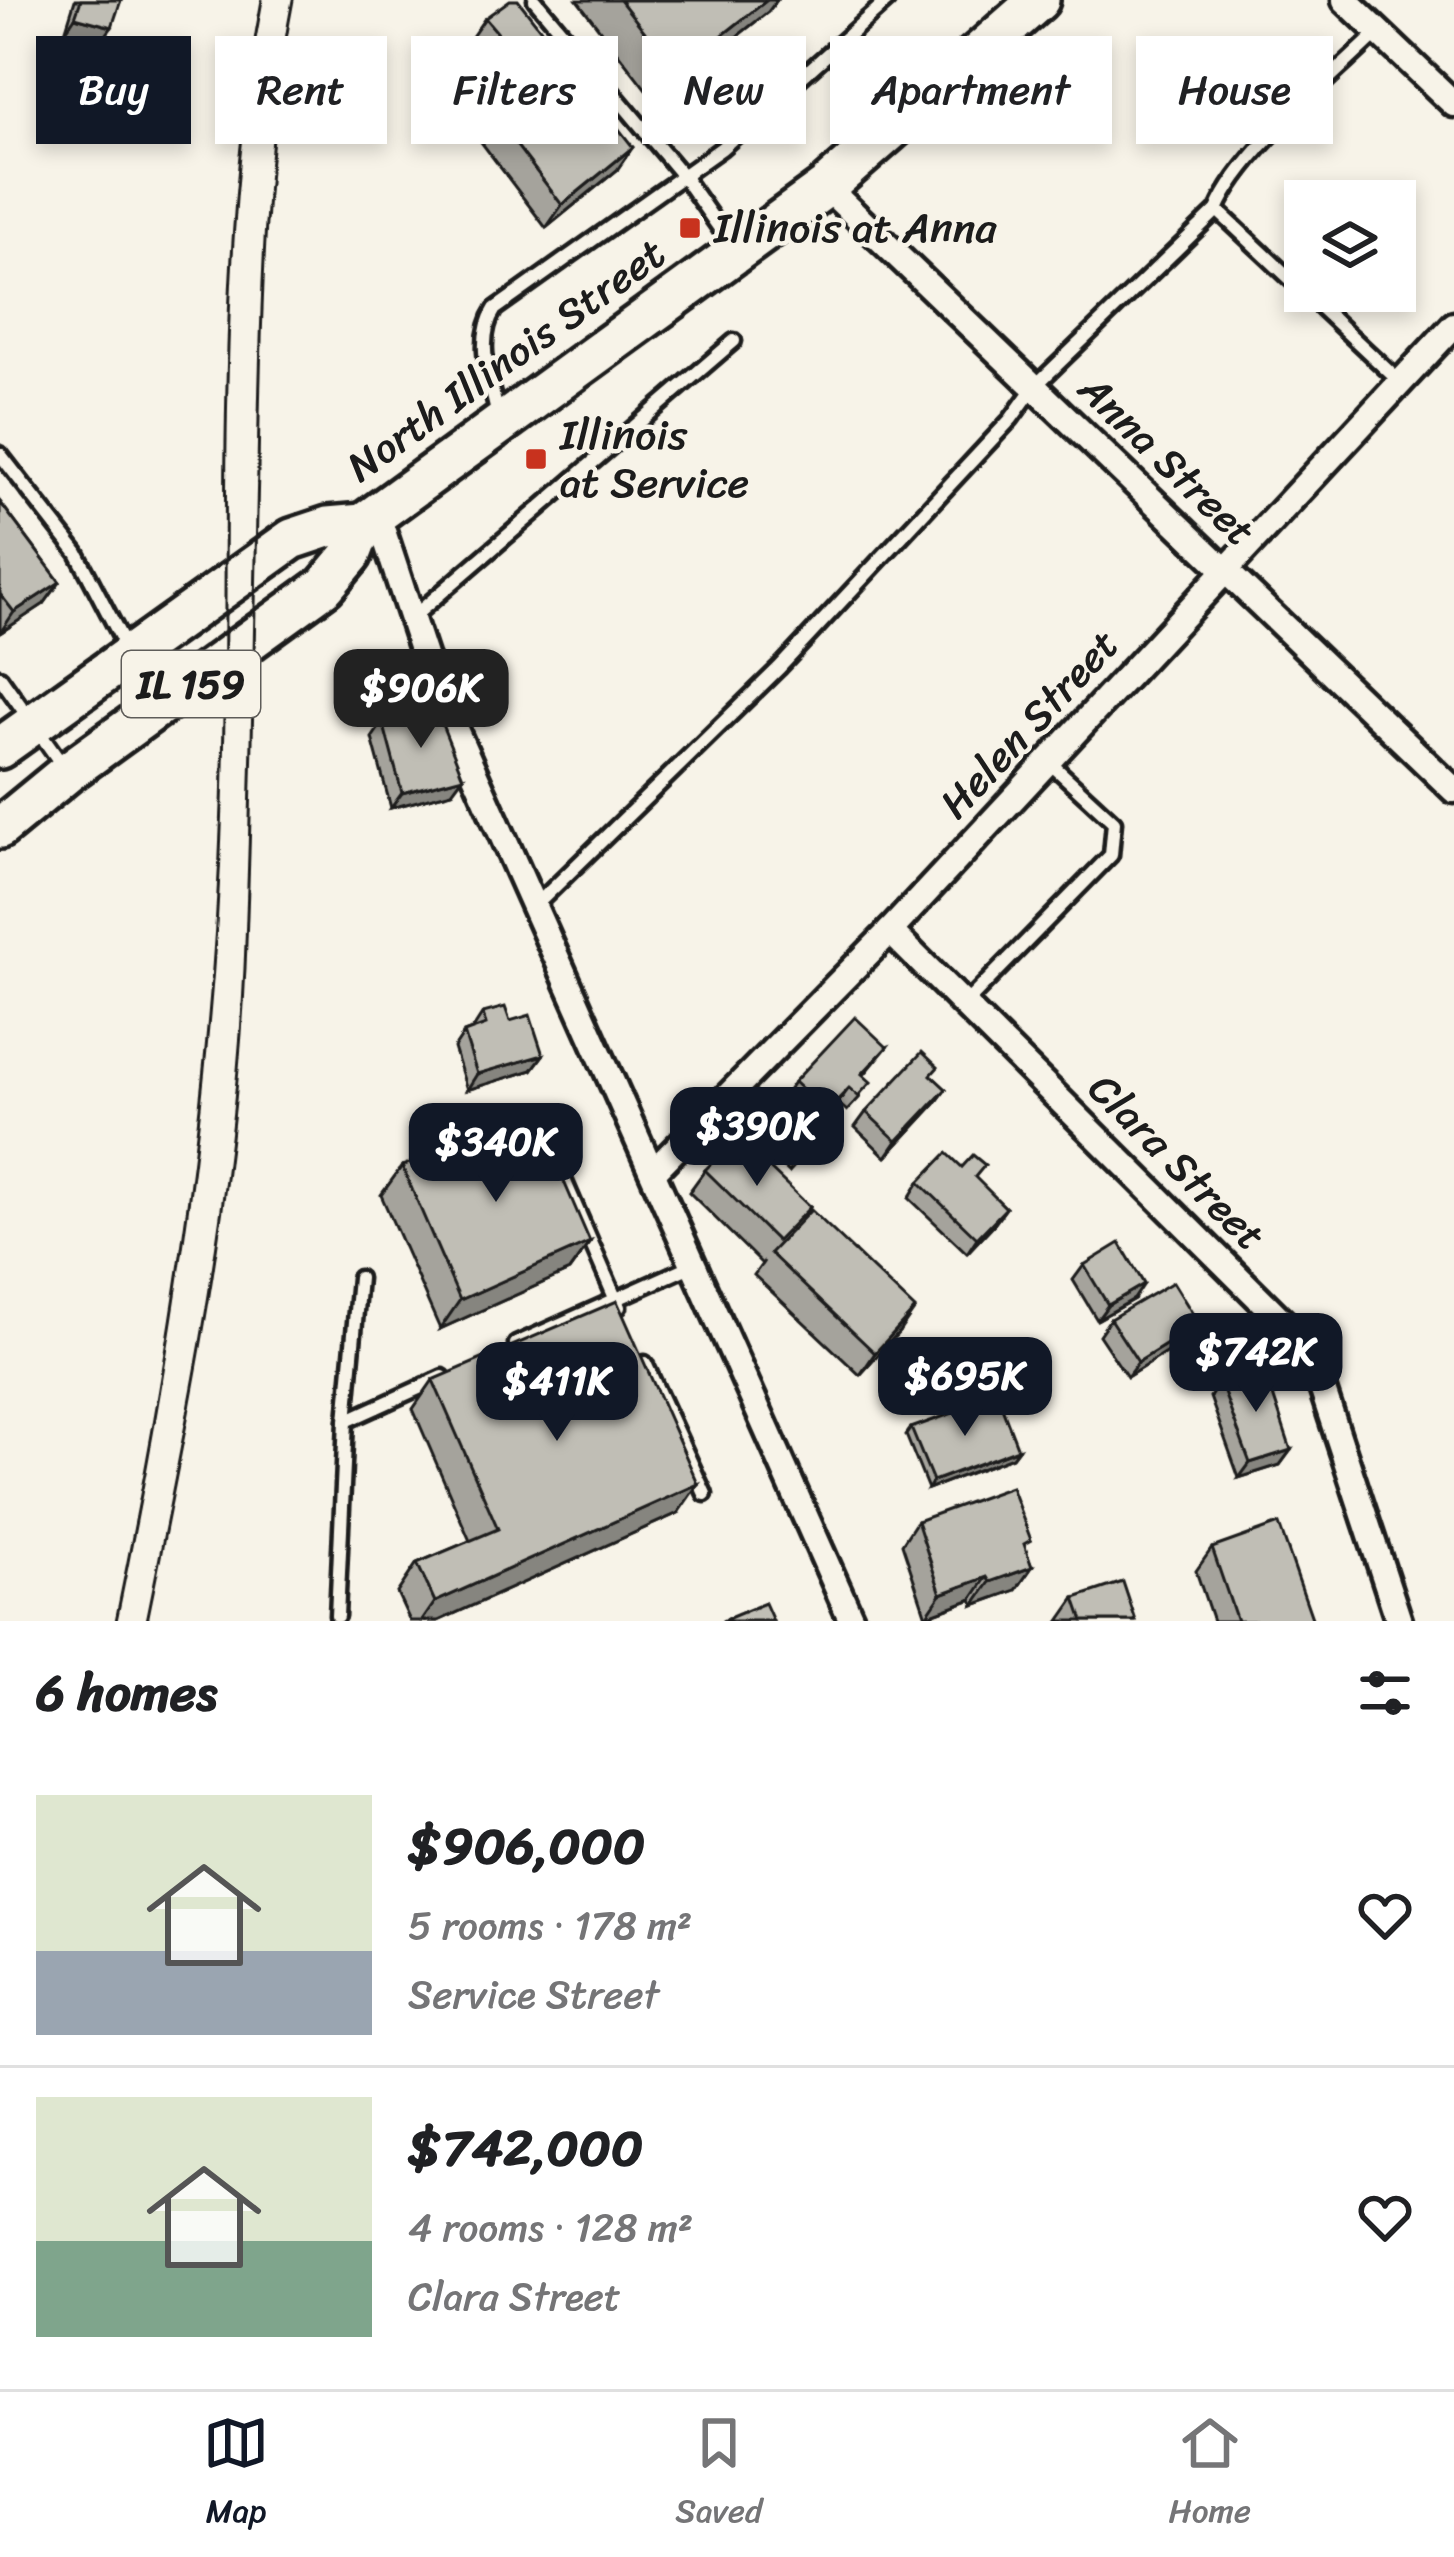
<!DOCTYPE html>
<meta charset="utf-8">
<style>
:root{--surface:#fff;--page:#f2f2f2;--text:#202124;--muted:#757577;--line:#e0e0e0;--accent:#111827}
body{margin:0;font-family:Sriracha,sans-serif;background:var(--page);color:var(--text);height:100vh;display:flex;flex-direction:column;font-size:45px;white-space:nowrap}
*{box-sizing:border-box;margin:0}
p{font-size:39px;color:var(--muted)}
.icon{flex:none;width:66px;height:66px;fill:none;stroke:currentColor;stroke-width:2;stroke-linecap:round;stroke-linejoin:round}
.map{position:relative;height:1621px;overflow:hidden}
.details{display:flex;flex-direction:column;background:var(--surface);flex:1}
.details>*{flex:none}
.banner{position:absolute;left:36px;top:36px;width:1383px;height:108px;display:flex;gap:24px}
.fabs{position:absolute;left:1284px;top:180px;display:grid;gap:24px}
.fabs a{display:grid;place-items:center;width:132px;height:132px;border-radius:0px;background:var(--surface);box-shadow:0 6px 18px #0003;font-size:60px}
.price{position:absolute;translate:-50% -102px;padding:0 27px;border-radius:24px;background:var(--accent);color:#fff;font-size:39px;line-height:78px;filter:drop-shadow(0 3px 6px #0008)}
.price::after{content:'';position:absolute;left:50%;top:72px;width:36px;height:27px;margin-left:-18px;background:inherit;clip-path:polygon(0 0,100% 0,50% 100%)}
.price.current{background:#222;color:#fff}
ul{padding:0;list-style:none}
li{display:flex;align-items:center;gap:36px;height:300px;padding:0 36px}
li+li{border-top:3px solid var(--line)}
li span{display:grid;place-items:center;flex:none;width:336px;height:240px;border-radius:0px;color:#555}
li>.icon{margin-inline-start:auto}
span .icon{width:144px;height:144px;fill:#fffc;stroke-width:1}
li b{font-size:51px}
h2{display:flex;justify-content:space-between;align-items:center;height:144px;padding:0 36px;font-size:51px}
.tag{padding:0 42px;border-radius:0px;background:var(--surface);box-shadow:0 6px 18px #0003;font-size:42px;line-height:108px}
.tag.current{background:var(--accent);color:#fff}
.dock{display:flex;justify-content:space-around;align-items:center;height:168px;border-top:3px solid var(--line);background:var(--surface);font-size:33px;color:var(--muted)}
.dock a{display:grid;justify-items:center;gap:6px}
.dock .current{color:var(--accent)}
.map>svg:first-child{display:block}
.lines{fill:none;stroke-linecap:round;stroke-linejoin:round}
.service-casing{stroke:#1c1c1c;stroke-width:21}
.minor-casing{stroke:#1c1c1c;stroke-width:33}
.primary-casing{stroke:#1c1c1c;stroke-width:48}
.service{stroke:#f7f3e8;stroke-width:12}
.minor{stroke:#f7f3e8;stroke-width:24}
.primary{stroke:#f7f3e8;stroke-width:39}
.tram{stroke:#1c1c1c;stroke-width:3}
.wall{fill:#a5a39c;stroke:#1c1c1c;stroke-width:3}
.shaded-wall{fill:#86857f;stroke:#1c1c1c;stroke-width:3}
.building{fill:#c0beb5;stroke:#1c1c1c;stroke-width:3}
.poi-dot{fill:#c8321e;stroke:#f7f3e8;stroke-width:4.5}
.labels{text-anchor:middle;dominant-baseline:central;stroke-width:9;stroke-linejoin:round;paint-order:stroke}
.shield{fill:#f7f3e8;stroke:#5e5c59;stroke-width:3}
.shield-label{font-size:39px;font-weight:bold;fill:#1c1c1c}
.poi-label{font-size:42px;fill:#1c1c1c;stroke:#f7f3e8;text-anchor:start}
.street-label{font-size:42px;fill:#1c1c1c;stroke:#f7f3e8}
</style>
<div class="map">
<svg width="1454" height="1621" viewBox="0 0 1454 1621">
<rect width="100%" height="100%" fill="#f7f3e8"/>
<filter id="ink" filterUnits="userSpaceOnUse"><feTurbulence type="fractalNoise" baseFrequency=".00833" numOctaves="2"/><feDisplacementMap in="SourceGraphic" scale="24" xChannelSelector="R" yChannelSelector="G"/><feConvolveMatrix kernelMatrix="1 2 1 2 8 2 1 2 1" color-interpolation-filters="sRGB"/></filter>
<g filter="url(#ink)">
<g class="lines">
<defs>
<g id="service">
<polyline points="535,0 683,176 732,246"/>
<polyline points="833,50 891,125"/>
<path d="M1217 210C1240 153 1333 77 1378 32"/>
<path d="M498 417C491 381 474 341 495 309L722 148 888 0"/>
<polyline points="0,454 77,553 128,651"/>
<polyline points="413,617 734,341"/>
<polyline points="0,677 65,769"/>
<polyline points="535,906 779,668 1011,419 1034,387 1217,210 1401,383"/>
<polyline points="964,1005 1111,855 1114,822 1049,762"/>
<polyline points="555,1159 619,1307"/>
<polyline points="516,1344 695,1264"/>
<polyline points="645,1363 705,1494"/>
<polyline points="346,1421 443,1377"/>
<polyline points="337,1616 346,1421 359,1278"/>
</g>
<g id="minor">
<polyline points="1345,0 1454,104"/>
<polyline points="826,187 1454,790"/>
<polyline points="377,513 429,671 852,1621"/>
<polyline points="890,931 1309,1348 1399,1621"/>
<polyline points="654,1171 890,931 1454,325"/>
</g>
<g id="primary">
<polyline points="0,748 292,539 328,527 363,524"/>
<polyline points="0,828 68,772 325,586 351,555 363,524 826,187 1039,0"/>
</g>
</defs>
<use href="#service" class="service-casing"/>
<use href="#minor" class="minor-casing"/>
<use href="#primary" class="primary-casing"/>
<use href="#service" class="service"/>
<use href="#minor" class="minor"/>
<use href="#primary" class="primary"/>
<g class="tram">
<path d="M116 1621C172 1350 213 1082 222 805 231 539 212 263 262 0"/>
<path d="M147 1621C191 1406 235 1188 245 968 252 802 254 635 258 469 261 313 263 154 293 0"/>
</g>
</g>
<g class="wall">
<polygon points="75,0 121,0 101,42 65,32"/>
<polygon points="577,0 777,0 768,12 655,101"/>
<polygon points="485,18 617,170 546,228 478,138 494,116 517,98 469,41"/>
<polygon points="0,502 60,582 44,604 0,633"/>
<polygon points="383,722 452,792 391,808 372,738"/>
<polygon points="483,1013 510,1021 543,1055 532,1070 467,1090 454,1048 464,1033 472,1030"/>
<polygon points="887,1047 864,1075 860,1097 847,1111 838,1103 815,1128 783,1098 794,1082"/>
<polygon points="932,1076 946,1089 935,1104 886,1157 855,1127 866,1112"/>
<polygon points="772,1144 810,1149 789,1172 767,1151"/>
<polygon points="402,1166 590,1242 569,1271 440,1329 381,1195"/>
<polygon points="705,1170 810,1207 801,1220 899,1332 860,1375 754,1275 764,1261 762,1264 689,1192"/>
<polygon points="976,1179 1006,1208 995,1223 967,1253 909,1198 919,1182"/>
<polygon points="1084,1265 1134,1299 1097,1320 1073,1280"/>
<polygon points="1110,1319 1199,1324 1188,1339 1127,1377 1099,1335"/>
<polygon points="433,1380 678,1513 438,1621 410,1621 397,1593 417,1563 470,1541 413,1409"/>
<polygon points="1220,1382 1291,1450 1280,1465 1239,1478 1210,1397"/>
<polygon points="911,1428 1018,1449 1012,1457 928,1489 906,1435"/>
<polygon points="917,1521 1025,1549 1032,1567 1016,1590 974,1605 972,1599 926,1616 902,1544"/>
<polygon points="1212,1548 1313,1621 1213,1621 1196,1571"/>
<polygon points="1075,1598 1136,1621 1059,1621"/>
</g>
<g class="shaded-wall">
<polygon points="767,0 777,0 768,12 655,101 676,72"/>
<polygon points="75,17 112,27 101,42 65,32"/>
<polygon points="633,147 617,170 546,228 562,205"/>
<polygon points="60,582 44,604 0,633 14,612"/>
<polygon points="463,777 452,792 391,808 402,793"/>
<polygon points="543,1055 532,1070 467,1090 477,1074"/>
<polygon points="849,1088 838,1103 815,1128 826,1112"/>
<polygon points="946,1089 935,1104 886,1157 897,1141"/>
<polygon points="1006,1208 995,1223 967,1253 977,1238"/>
<polygon points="590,1242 569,1271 440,1329 460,1300"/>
<polygon points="1144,1284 1134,1299 1097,1320 1108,1305"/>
<polygon points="915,1309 899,1332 860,1375 875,1353"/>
<polygon points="1199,1324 1188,1339 1127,1377 1138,1362"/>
<polygon points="1018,1449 1012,1457 928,1489 933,1481"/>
<polygon points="1291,1450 1280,1465 1239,1478 1250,1463"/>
<polygon points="698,1484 678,1513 438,1621 422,1621 435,1602"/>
<polygon points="1032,1567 1016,1590 974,1605 990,1582"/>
<polygon points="987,1577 972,1599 926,1616 941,1594"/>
</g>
<g class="building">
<polygon points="81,0 121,0 112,27 75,17"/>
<polygon points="510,0 518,0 633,147 562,205 494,116 539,82 485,18"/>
<polygon points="620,0 767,0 676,72"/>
<polygon points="0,502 60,582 14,612 0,594"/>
<polygon points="435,707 463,777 402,793 383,722"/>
<polygon points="505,1007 510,1021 530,1015 543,1055 477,1074 464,1033 486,1025 483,1013"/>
<polygon points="855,1017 887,1047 862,1074 871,1082 858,1096 849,1088 826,1112 794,1082"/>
<polygon points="922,1052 938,1067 931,1075 946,1089 897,1141 866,1112"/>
<polygon points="534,1112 590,1242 460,1300 402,1166"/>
<polygon points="793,1121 816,1142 795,1165 772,1144"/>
<polygon points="737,1137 810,1207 777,1241 705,1170"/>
<polygon points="947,1153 962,1167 973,1155 985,1165 975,1177 1006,1208 977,1238 919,1182"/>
<polygon points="811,1210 915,1309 875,1353 770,1253"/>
<polygon points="1120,1243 1144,1284 1108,1305 1084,1265"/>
<polygon points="1173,1282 1199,1324 1138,1362 1110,1319"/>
<polygon points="617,1301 698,1484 435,1602 417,1563 498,1529 433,1380"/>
<polygon points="1264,1368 1291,1450 1250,1463 1220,1382"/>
<polygon points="998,1397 1018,1449 933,1481 911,1428"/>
<polygon points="1011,1487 1031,1540 1024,1544 1032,1567 990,1582 987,1577 941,1594 917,1521"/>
<polygon points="1279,1524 1313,1621 1237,1621 1212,1548"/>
<polygon points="1123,1582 1136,1621 1083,1621 1075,1598"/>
<polygon points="765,1603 773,1621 722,1621"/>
</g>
</g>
<g class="poi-dot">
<rect x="678" y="216" width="24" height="24" rx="6"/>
<rect x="524" y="447" width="24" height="24" rx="6"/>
</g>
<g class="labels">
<rect class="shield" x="122" y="651" width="138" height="66" rx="9"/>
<g class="shield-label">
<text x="191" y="684">IL 159</text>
</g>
<g class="poi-label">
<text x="714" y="228">Illinois at Anna</text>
<text x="560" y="435">Illinois<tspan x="560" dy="48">at Service</tspan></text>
</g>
<g class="street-label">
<text transform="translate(506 360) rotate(-36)">North Illinois Street</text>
<text transform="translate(1167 460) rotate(44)">Anna Street</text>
<text transform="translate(1029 724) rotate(-47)">Helen Street</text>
<text transform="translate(1177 1162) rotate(45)">Clara Street</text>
</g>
</g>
</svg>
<div class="fabs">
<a><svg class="icon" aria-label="layers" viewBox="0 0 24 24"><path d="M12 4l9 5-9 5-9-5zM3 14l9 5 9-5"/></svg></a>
</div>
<b class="price current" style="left:421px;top:751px">$906K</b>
<b class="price" style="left:757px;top:1189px">$390K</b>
<b class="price" style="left:496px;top:1205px">$340K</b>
<b class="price" style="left:1256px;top:1415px">$742K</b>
<b class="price" style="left:965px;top:1439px">$695K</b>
<b class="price" style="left:557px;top:1444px">$411K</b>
<div class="banner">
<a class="tag current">Buy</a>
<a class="tag">Rent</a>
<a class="tag">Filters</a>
<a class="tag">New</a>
<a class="tag">Apartment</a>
<a class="tag">House</a>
</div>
</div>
<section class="details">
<h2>6 homes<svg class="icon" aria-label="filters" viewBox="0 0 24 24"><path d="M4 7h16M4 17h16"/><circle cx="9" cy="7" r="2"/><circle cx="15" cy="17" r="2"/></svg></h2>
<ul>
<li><span style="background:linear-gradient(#dfe7d0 65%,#9aa5b1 0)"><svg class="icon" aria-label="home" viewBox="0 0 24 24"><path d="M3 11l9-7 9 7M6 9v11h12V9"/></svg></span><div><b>$906,000</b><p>5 rooms · 178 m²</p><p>Service Street</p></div><svg class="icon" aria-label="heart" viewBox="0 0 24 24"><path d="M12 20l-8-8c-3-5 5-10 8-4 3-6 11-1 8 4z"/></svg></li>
<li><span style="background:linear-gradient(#dfe7d0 60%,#7fa58c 0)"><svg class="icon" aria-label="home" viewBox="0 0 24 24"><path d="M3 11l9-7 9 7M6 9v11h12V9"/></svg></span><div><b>$742,000</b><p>4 rooms · 128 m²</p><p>Clara Street</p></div><svg class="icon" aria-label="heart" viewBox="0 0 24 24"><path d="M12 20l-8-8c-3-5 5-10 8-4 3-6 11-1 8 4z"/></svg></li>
</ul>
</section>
<nav class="dock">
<a class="current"><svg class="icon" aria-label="map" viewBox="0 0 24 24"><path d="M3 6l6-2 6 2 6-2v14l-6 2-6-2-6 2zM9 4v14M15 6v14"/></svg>Map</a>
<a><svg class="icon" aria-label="saved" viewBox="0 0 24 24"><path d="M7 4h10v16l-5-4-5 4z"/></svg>Saved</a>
<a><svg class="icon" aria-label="home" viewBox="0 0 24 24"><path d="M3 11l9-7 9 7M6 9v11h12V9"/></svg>Home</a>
</nav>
